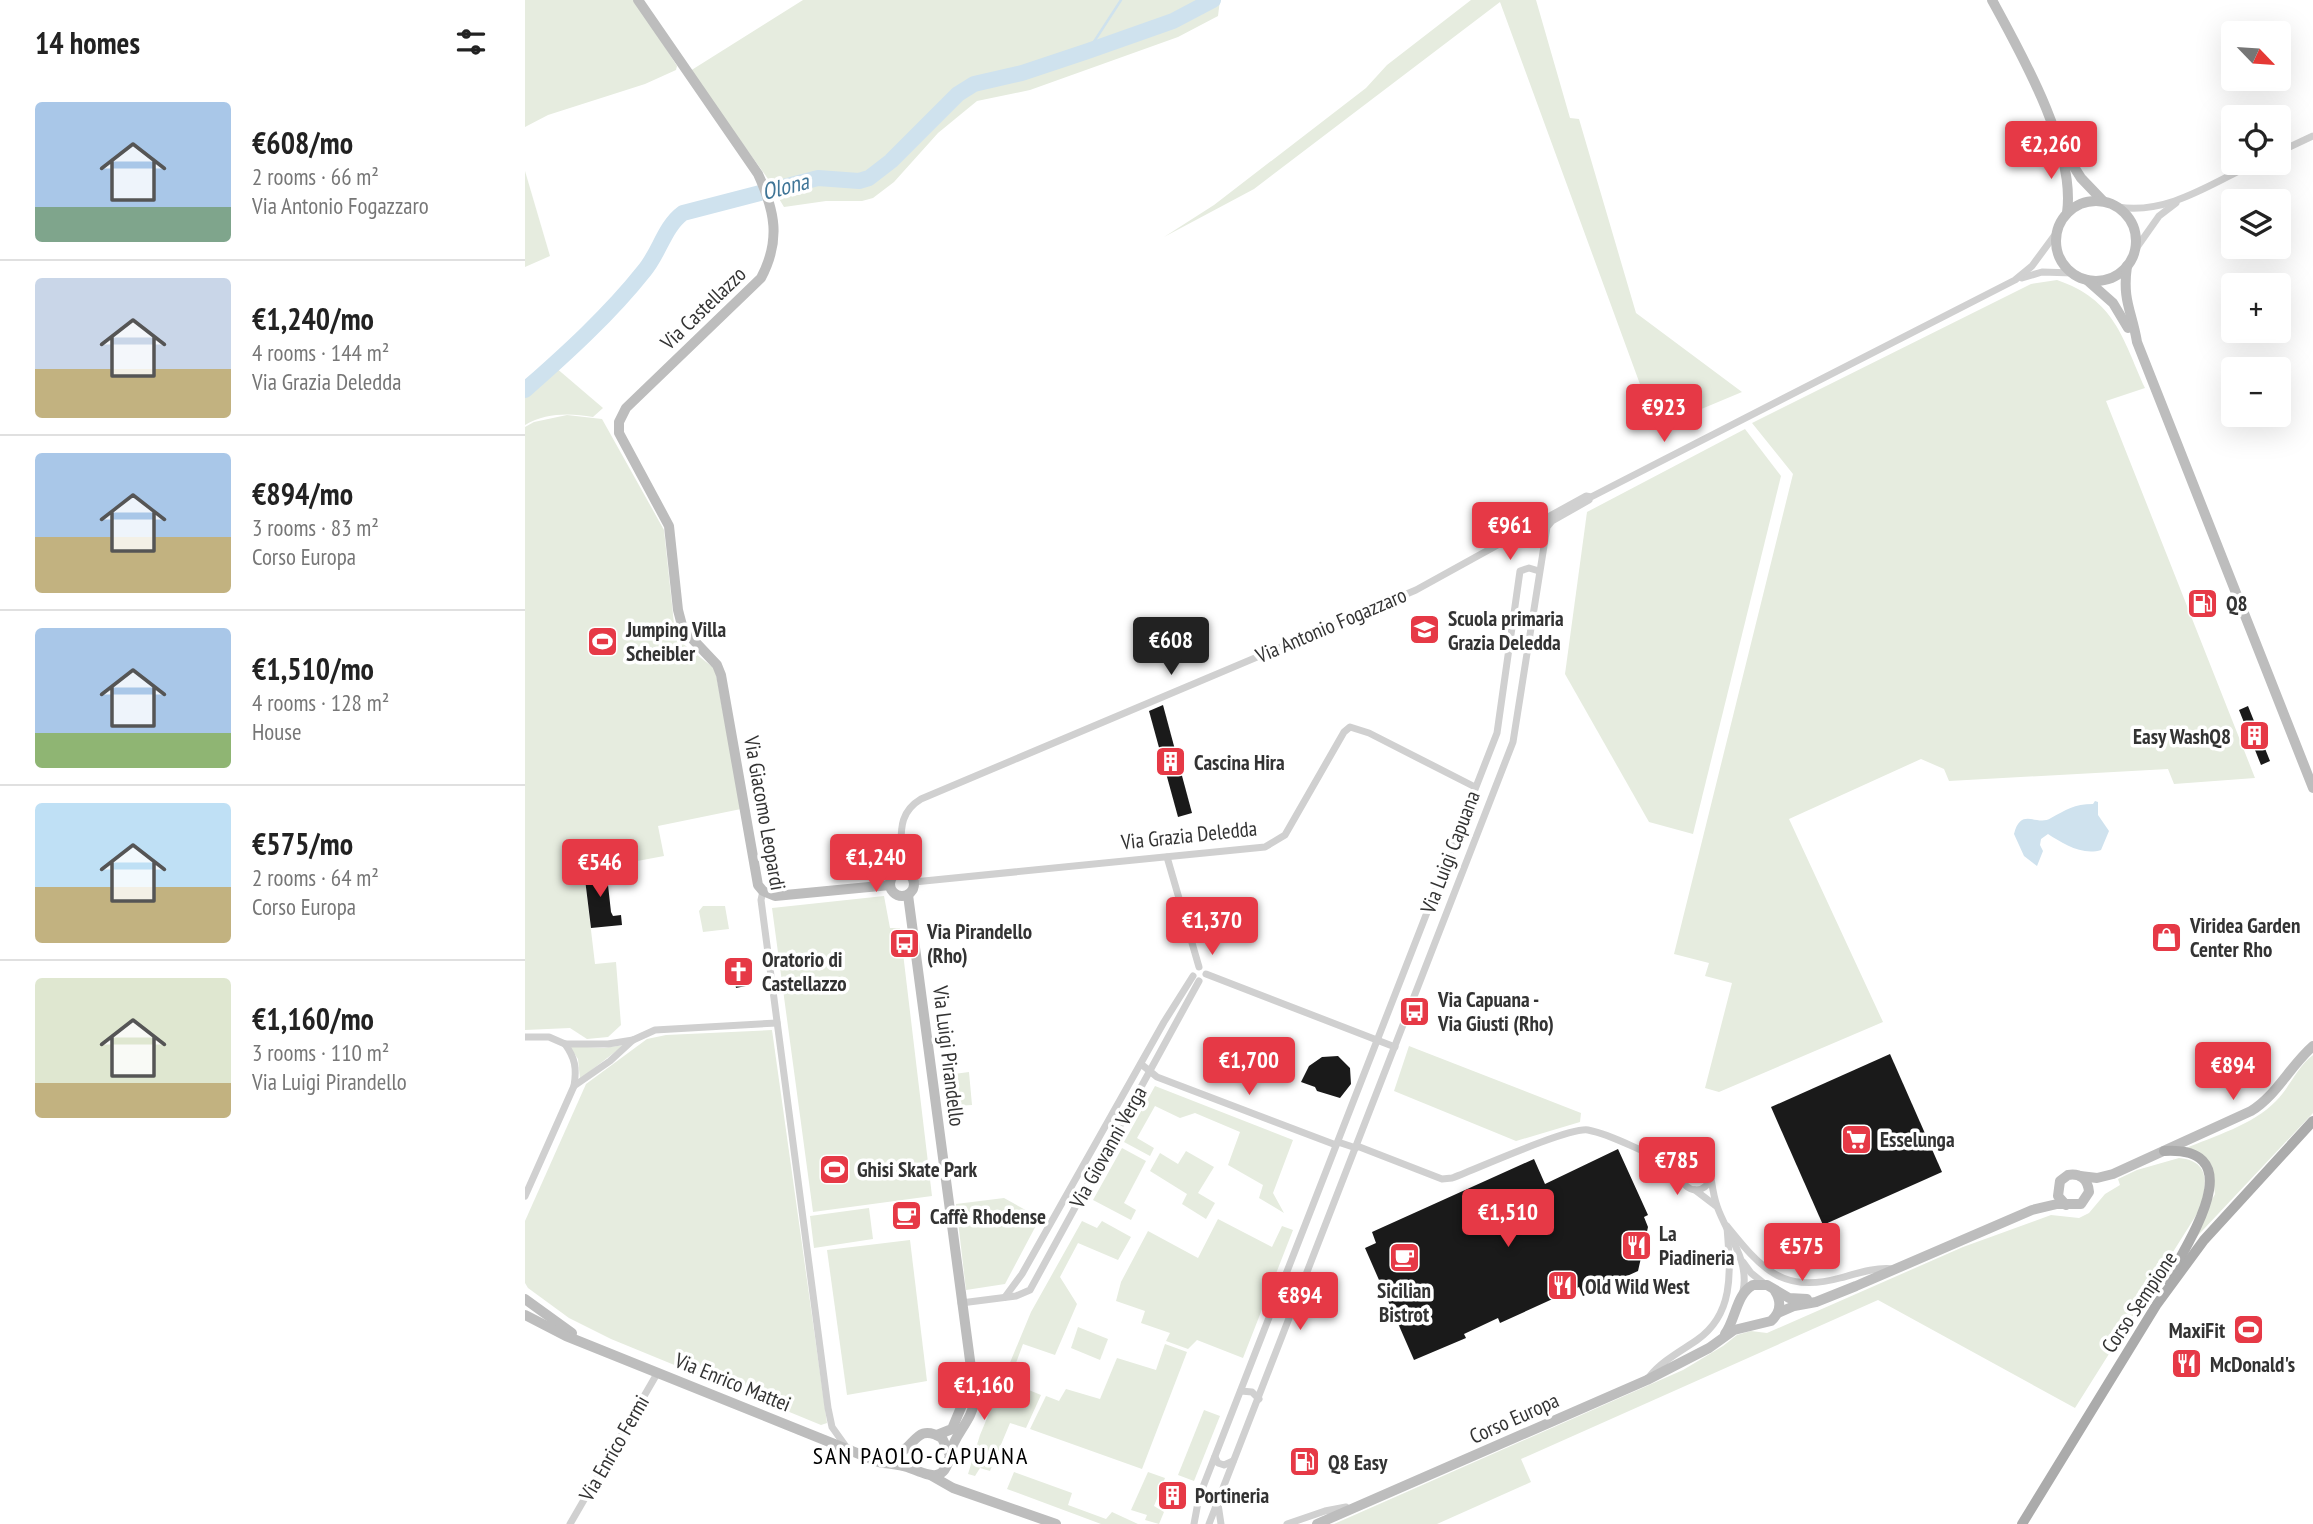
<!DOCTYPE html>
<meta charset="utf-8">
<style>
:root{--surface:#fff;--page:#f2f2f2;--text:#222;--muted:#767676;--line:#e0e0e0;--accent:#e63946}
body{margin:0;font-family:"PT Sans Narrow",sans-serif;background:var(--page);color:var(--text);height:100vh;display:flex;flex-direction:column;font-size:26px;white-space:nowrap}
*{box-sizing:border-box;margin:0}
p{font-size:23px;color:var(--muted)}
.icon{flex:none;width:38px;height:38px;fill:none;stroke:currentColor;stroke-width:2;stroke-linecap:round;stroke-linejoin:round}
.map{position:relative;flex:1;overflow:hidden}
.panel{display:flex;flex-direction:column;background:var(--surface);width:525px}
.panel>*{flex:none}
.needle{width:46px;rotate:115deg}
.tools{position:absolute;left:1696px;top:21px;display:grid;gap:14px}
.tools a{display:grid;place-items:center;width:70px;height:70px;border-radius:7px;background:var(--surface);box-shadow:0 7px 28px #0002;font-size:35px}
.price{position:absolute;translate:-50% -60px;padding:0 16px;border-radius:7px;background:var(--accent);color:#fff;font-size:23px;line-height:46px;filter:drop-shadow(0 2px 4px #0008)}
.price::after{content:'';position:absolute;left:50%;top:42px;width:21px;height:16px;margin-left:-10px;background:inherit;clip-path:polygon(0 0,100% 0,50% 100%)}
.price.on{background:#222;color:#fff}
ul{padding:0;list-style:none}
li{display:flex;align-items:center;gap:21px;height:175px;padding:0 35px}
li+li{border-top:2px solid var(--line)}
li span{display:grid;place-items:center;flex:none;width:196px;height:140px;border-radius:7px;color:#555}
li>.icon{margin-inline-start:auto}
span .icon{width:84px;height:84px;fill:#fffc;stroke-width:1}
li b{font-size:30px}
h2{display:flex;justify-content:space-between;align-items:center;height:84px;padding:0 35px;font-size:30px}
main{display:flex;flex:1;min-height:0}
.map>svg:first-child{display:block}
.green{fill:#e6ecdf}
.water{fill:#cfe2ee}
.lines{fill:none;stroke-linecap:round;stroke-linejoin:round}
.stream{stroke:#cfe2ee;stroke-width:2.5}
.river{stroke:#cfe2ee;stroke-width:16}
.building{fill:#1a1a1a}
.street{stroke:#d0d0d0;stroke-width:7}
.secondary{stroke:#bdbdbd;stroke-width:10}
.primary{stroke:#ababab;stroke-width:10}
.labels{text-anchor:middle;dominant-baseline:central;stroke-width:7;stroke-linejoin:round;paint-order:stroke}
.street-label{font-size:21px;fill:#333;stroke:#fff}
.poi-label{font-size:21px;font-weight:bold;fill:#333;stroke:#fff;text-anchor:start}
.water-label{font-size:23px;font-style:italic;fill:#3f7597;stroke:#fff}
.quarter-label{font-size:24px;letter-spacing:2px;fill:#000;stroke:#fff}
</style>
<main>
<section class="panel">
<h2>14 homes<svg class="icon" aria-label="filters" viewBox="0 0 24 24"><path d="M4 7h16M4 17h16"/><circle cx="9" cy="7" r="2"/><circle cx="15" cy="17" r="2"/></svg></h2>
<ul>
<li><span style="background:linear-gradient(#a9c7e8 75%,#7fa58c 0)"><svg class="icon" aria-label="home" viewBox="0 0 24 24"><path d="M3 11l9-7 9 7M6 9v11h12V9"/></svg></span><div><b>€608/mo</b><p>2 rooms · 66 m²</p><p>Via Antonio Fogazzaro</p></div></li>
<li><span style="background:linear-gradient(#c9d6e8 65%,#c2b280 0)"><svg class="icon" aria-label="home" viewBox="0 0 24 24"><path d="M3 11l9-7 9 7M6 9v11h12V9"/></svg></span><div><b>€1,240/mo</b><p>4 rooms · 144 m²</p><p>Via Grazia Deledda</p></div></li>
<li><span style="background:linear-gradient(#a9c7e8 60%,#c2b280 0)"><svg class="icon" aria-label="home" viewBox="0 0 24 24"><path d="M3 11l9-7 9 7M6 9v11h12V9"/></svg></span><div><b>€894/mo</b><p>3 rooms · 83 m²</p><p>Corso Europa</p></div></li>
<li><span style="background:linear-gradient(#a9c7e8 75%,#8fb573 0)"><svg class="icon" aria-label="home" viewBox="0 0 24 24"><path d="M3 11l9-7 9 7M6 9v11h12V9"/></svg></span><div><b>€1,510/mo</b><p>4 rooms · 128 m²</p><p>House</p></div></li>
<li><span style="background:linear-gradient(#bfe0f5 60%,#c2b280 0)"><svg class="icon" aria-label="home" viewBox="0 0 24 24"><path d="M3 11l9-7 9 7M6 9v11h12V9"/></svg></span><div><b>€575/mo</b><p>2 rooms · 64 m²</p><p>Corso Europa</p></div></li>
<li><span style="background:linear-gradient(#dfe7d0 75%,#c2b280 0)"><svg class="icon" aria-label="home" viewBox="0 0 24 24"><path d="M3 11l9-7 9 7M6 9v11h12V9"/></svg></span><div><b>€1,160/mo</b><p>3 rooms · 110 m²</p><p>Via Luigi Pirandello</p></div></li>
</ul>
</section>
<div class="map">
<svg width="1788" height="1524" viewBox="0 0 1788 1524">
<rect width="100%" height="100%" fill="#fff"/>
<g class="green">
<polygon points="0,0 110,0 152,66 151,70 120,84 23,115 0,127"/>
<path d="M278 0H695L693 16 653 37 505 90 452 101 413 133 369 182 348 198 337 201H301L259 207 250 192 295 181 334 185 352 180C378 156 419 105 446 90 471 76 501 84 521 63 498 65 449 74 429 90 398 114 376 149 343 172L337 175 292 171 246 183 165 71Z"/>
<polygon points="946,0 1011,0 1045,118 1054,119 1111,313 1217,392 1131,428 975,2 729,189 639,237 689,205 841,88 862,65"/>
<polygon points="0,171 25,256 0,267"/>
<path d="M1532 280C1590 300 1597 337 1620 388L1581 401 1730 778 1649 784 1643 769 1424 781 1419 769 1396 759 1264 819 1358 1022 1194 1092 1180 1088 1207 983 1180 976 1184 963 1149 954 1268 474 1227 423 1506 284Z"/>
<path d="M30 367 78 408 68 417C44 413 21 413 0 425V396Z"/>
<polygon points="42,415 77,419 139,530 150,633 152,639 190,669 216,809 133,826 139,856 59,871 70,964 91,962 96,1025 83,1037 62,1039 45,1028 0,1030 0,427 9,422"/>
<polygon points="1220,429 1256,476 1168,834 1124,822 1040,674 1062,512"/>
<polygon points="359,896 365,928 375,928 407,1196 288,1212 247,908"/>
<polygon points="178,906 200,906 204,929 178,932 174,911"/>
<polygon points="247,1030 302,1423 296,1425 86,1339 44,1318 3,1288 0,1283 0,1221 61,1084 122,1039 141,1035"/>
<polygon points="99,1045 55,1079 53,1059 44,1046 79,1048"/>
<polygon points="884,1046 1056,1113 1055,1122 991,1141 869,1091"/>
<path d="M1788 1055V1113L1662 1247 1690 1194 1687 1171 1659 1149C1689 1136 1728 1125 1751 1101 1765 1087 1772 1067 1788 1055Z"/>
<polygon points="444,1072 447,1105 432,1106 429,1074"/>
<polygon points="630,1086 768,1140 748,1193 759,1213 734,1198 738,1185 703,1165 715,1132 670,1113 655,1118 630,1106 612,1138 629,1148 625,1156 599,1142"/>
<polygon points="597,1148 621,1161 599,1203 611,1210 606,1220 568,1200"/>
<polygon points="661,1151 689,1167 673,1193 690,1203 681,1219 657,1204 662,1194 625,1171 635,1153 653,1164"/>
<path d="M1654 1158C1687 1161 1681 1186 1675 1209L1550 1408 1353 1300 996 1459 1006 1482 912 1524H809L1158 1370 1198 1346 1212 1335 1226 1331 1242 1333 1438 1247 1526 1215 1554 1218 1564 1213 1580 1194 1595 1185 1593 1179 1612 1170Z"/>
<polygon points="479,1198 515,1218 480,1284 441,1290 431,1204"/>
<polygon points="344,1208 348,1239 289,1248 285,1216"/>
<polygon points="693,1219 747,1247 757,1226 768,1230 718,1358 672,1340 663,1349 641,1341 645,1333 616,1323 620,1311 591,1301 596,1282 623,1231 673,1258"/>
<polygon points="557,1221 572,1228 577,1221 606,1237 593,1260 553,1243 535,1277 552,1304 530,1355 498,1344 484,1382 516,1395 501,1428 485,1423 465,1471 455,1468 450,1476 443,1474 455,1435 506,1312"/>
<polygon points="385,1240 402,1381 322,1395 302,1250"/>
<polygon points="553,1327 583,1339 575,1360 546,1348"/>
<polygon points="640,1344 662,1352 617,1469 505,1429 521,1396 534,1401 541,1389 575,1399 592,1358 631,1370"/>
<polygon points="679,1410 695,1416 669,1481 653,1475"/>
<polygon points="489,1472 547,1493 543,1505 581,1519 587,1512 613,1524 576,1524 482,1489"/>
<polygon points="623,1472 640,1478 629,1506 639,1512 634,1524 620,1520 622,1515 606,1510"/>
</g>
<path class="water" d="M1570 801 1573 802V815L1584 831 1576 850C1557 856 1537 843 1523 834L1516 839 1515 845 1518 851 1512 866 1499 856 1489 834C1496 806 1512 827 1526 818 1541 810 1549 804 1568 804Z"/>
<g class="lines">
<polyline class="stream" points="563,51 596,0"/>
<path class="river" d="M0 390C41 354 85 314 119 271 135 252 139 227 158 213L293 178 334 181 344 178 366 161 433 94 449 84 497 73 563 51 648 21 688 0"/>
</g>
<g class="building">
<polygon points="638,705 667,813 653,817 624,711"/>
<polygon points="1723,706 1745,761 1736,765 1714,710"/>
<polygon points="81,867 86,912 88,916 96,915 97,925 66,928 59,871"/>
<polygon points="219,963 221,986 211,988 206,965"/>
<polygon points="1365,1054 1417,1172 1298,1225 1246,1107"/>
<polygon points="813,1056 825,1068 826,1084 815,1098 792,1091 790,1087 776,1082 784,1066 797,1057"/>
<polygon points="1093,1149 1123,1215 1119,1217 1123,1227 1113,1271 1058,1296 1054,1287 975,1323 973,1318 939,1334 941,1338 889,1360 840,1248 851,1243 847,1232 1009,1159 1020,1184"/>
<polygon points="645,1482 657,1487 648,1509 636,1504"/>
</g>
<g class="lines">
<g class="street">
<polyline points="1754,152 1788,136"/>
<path d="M1593 207C1643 215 1687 183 1730 163"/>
<polyline points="1610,250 1634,216 1651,203"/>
<polyline points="1497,278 1517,272 1548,273"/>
<polyline points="995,533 1019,540"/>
<polyline points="642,857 674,967"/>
<path d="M373 872C381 845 366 817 396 799L891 590 1061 496 1066 497 1490 280 1507 266 1532 232"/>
<polyline points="389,882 740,847 760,835 819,732 825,727 844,733 950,787"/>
<polyline points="238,891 236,900 303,1408 307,1427 322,1448"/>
<polyline points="681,974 870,1047"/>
<polyline points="0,1037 24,1037 40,1044 83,1044 108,1040 130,1030 252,1023"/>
<path d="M40 1044C50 1058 52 1068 49 1086"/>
<polyline points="616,1064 632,1077 811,1145"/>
<polyline points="813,1142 831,1148"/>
<path d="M832 1146 917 1179 927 1178C951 1169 1044 1127 1063 1130 1099 1137 1128 1163 1165 1163"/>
<circle cx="1171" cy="1176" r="14"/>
<path d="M1185 1172C1187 1183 1188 1195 1192 1206 1201 1233 1225 1260 1218 1291"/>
<polyline points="1170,1190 1191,1206"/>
<polyline points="0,1196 49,1086 85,1061 108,1040"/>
<path d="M1202 1226C1236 1268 1257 1294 1315 1278 1333 1273 1350 1267 1369 1269"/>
<polyline points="1218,1262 1226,1273 1241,1285"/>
<polyline points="480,1297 497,1274 639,1022 668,976"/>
<polyline points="436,1303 491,1296 505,1290 674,981"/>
<path d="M1125 1376C1137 1361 1156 1351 1172 1340 1211 1313 1205 1268 1202 1227"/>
<polyline points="716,1391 727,1392 734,1399"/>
<polyline points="690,1457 693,1463 699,1465 708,1461"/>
<polyline points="693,1504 696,1524"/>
<polyline points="45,1524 133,1372"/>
<polyline points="669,1524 674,1497 972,733 995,571 1004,568 1014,571"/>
<polyline points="684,1524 988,742 1022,527 1027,521 1064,500"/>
<polyline points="762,1524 800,1511 821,1507"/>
</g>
<g class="secondary">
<path d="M113 0 233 174C250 211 256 240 236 278L101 408 94 422V433L144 526 153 610 158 629 192 665 196 675 233 885 238 891 250 896 365 885"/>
<path d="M1467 0C1497 55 1551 150 1542 213"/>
<polyline points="1539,151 1556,178 1578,201"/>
<circle cx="1571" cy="241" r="40"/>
<path d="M1602 266C1597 301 1607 311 1612 342L1788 788"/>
<polyline points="1562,280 1588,303 1603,328"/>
<circle cx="377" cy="884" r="12"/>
<path d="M383 895 450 1398C448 1420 430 1433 425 1453"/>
<path d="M1555 1176 1572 1178 1588 1174 1726 1111C1752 1095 1765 1066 1788 1046"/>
<polyline points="0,1299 47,1333"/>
<path d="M1253 1313 1269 1306 1291 1302 1331 1286 1507 1210 1532 1204H1556L1564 1192C1563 1179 1555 1173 1543 1175L1535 1181 1533 1196 1541 1205"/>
<path d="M0 1315 41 1336 354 1462C363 1464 373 1464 382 1467 400 1473 419 1487 425 1455L417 1438C391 1422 390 1448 372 1454 363 1457 352 1454 342 1456"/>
<path d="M1200 1334C1211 1319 1211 1294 1228 1285H1242L1264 1298 1282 1299"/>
<polyline points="412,1435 427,1429 442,1393 447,1390"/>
<polyline points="407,1476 428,1488 531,1524"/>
<path d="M792 1524 1122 1380 1184 1348 1209 1330 1246 1321C1255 1313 1257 1302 1250 1291"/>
</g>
<g class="primary">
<path d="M1639 1151C1729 1146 1662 1243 1643 1280"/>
<polyline points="1497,1524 1632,1304 1679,1240 1788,1121"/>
</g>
</g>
<defs>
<symbol id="fuel-square" viewBox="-11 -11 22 22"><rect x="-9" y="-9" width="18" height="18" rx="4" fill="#e63946" stroke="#fff"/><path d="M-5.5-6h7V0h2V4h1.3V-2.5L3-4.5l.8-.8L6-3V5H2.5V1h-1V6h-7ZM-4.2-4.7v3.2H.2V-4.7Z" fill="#fff"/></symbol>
<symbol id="school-square" viewBox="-11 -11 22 22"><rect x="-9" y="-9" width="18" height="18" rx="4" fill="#e63946" stroke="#fff"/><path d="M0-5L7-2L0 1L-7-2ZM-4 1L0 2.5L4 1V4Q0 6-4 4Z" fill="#fff"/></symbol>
<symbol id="stadium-square" viewBox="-11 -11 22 22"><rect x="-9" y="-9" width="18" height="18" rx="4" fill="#e63946" stroke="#fff"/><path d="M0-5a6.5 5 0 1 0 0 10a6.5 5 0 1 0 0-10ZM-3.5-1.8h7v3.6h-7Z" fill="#fff"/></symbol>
<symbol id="building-square" viewBox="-11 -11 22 22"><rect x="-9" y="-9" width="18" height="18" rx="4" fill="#e63946" stroke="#fff"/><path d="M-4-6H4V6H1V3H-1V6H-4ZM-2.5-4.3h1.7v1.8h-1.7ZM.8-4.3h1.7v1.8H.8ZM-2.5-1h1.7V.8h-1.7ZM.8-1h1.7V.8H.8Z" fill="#fff"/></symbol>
<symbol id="shop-square" viewBox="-11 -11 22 22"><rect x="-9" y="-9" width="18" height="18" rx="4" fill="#e63946" stroke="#fff"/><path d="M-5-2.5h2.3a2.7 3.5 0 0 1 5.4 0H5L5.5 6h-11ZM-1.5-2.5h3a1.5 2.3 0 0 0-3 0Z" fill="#fff"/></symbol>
<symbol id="bus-square" viewBox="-11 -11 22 22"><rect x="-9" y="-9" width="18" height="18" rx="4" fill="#e63946" stroke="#fff"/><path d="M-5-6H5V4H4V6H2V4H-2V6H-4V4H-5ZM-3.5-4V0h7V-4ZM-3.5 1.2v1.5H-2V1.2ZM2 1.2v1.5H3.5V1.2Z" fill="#fff"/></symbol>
<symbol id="church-square" viewBox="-11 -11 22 22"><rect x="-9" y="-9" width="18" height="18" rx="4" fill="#e63946" stroke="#fff"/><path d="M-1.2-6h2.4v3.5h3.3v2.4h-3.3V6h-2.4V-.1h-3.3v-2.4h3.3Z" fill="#fff"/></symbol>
<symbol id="supermarket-square" viewBox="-11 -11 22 22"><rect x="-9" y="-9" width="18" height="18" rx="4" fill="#e63946" stroke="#fff"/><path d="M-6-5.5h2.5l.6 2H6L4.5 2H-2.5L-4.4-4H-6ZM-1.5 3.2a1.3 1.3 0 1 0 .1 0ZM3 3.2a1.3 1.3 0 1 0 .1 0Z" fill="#fff"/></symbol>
<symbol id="cafe-square" viewBox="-11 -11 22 22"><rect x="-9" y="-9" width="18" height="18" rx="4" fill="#e63946" stroke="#fff"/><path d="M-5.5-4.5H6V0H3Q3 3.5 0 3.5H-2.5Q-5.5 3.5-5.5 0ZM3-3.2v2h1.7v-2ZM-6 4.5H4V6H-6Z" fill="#fff"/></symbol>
<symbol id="restaurant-square" viewBox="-11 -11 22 22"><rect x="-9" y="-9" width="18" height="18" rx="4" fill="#e63946" stroke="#fff"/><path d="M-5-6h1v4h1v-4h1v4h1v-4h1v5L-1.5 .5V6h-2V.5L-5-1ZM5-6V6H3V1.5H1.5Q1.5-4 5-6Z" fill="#fff"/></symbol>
</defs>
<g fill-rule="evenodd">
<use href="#fuel-square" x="1660" y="586" width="35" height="35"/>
<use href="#school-square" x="882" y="612" width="35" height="35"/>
<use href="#stadium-square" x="60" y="624" width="35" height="35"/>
<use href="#building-square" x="1712" y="718" width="35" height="35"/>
<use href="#building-square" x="628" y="744" width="35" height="35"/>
<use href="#shop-square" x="1624" y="920" width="35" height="35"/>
<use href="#bus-square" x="362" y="926" width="35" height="35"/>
<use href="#church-square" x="196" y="954" width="35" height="35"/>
<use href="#bus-square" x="872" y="994" width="35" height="35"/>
<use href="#supermarket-square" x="1314" y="1122" width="35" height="35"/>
<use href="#stadium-square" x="292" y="1152" width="35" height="35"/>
<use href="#cafe-square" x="364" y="1198" width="35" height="35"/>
<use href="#restaurant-square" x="1094" y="1228" width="35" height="35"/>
<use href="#cafe-square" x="862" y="1240" width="35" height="35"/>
<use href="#restaurant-square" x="1020" y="1268" width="35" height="35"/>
<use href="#stadium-square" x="1706" y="1312" width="35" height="35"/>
<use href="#restaurant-square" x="1644" y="1346" width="35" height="35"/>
<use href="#fuel-square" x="762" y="1444" width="35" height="35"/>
<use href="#building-square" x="630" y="1478" width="35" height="35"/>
</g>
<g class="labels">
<g class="street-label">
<text transform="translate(178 308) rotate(-44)">Via Castellazzo</text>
<text transform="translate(806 625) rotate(-23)">Via Antonio Fogazzaro</text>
<text transform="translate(240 813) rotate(80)">Via Giacomo Leopardi</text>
<text transform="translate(664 835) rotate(-6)">Via Grazia Deledda</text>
<text transform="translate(925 852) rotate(-69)">Via Luigi Capuana</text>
<text transform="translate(424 1056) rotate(83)">Via Luigi Pirandello</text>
<text transform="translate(583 1147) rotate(-61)">Via Giovanni Verga</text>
<text transform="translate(1614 1302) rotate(-56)">Corso Sempione</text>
<text transform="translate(208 1382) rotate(22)">Via Enrico Mattei</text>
<text transform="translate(989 1418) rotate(-24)">Corso Europa</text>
<text transform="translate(89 1448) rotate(-60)">Via Enrico Fermi</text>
</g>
<g class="poi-label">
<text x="1701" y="603">Q8</text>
<text x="923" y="618">Scuola primaria<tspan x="923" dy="24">Grazia Deledda</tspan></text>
<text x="101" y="629">Jumping Villa<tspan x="101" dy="24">Scheibler</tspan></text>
<text x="1706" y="736" text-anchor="end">Easy WashQ8</text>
<text x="669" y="762">Cascina Hira</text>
<text x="1665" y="925">Viridea Garden<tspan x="1665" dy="24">Center Rho</tspan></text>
<text x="402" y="931">Via Pirandello<tspan x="402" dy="24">(Rho)</tspan></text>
<text x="237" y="959">Oratorio di<tspan x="237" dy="24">Castellazzo</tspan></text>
<text x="913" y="999">Via Capuana -<tspan x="913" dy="24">Via Giusti (Rho)</tspan></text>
<text x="1355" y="1139">Esselunga</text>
<text x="332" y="1169">Ghisi Skate Park</text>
<text x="405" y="1216">Caffè Rhodense</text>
<text x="1134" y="1233">La<tspan x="1134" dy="24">Piadineria</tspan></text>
<text x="1060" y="1286">Old Wild West</text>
<text x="879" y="1290" text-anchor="middle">Sicilian<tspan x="879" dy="24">Bistrot</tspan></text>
<text x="1700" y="1330" text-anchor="end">MaxiFit</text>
<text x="1685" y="1364">McDonald's</text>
<text x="803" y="1462">Q8 Easy</text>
<text x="670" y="1495">Portineria</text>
</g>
<g class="water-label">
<text transform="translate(260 186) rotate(-14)">Olona</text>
</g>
<g class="quarter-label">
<text x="396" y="1455">SAN PAOLO-CAPUANA</text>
</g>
</g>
</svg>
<div class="tools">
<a><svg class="needle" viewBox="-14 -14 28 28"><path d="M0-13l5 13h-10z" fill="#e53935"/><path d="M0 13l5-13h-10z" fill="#767676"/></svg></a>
<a><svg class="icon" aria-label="locate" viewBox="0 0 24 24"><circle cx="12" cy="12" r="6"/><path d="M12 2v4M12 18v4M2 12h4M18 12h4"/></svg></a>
<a><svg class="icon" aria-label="layers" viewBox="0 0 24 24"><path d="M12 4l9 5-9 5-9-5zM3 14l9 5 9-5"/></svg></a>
<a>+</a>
<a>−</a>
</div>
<b class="price" style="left:1526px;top:181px">€2,260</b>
<b class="price" style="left:1139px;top:444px">€923</b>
<b class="price" style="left:985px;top:562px">€961</b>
<b class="price on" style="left:646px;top:677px">€608</b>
<b class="price" style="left:351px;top:894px">€1,240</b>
<b class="price" style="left:75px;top:899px">€546</b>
<b class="price" style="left:687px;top:957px">€1,370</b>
<b class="price" style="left:724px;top:1097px">€1,700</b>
<b class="price" style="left:1708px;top:1102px">€894</b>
<b class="price" style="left:1152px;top:1197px">€785</b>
<b class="price" style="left:983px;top:1249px">€1,510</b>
<b class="price" style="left:1277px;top:1283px">€575</b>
<b class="price" style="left:775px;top:1332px">€894</b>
<b class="price" style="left:459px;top:1422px">€1,160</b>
</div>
</main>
